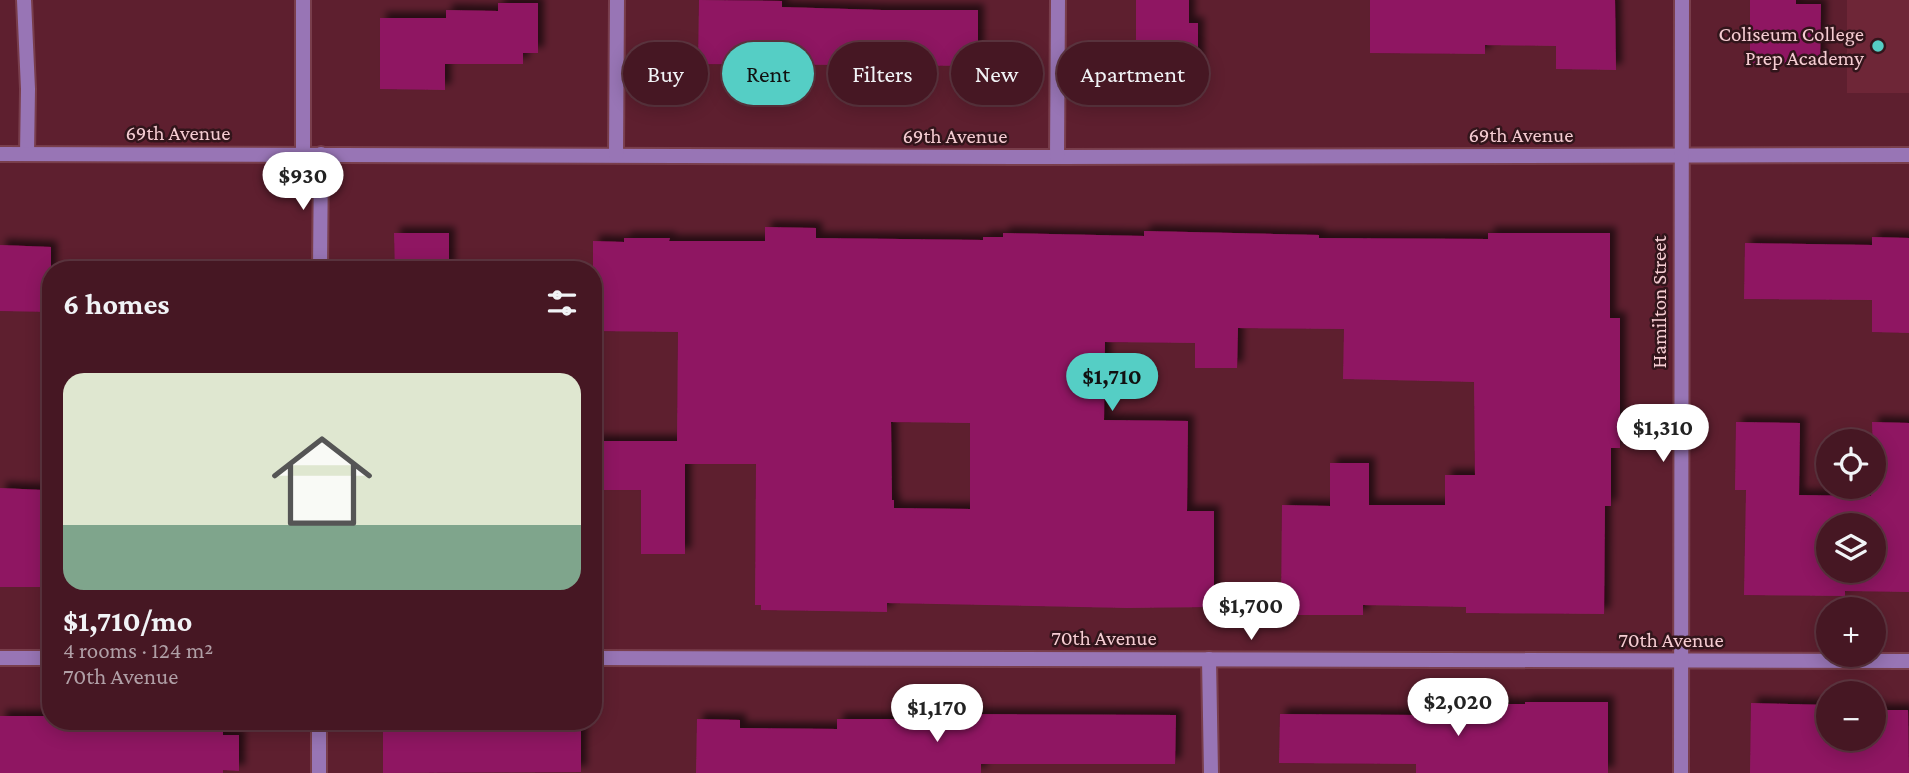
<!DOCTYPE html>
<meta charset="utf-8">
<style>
:root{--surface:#461723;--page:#4d202b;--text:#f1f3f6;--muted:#b09fa6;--line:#5e3641;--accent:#55cec5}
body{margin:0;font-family:"Crimson Pro",serif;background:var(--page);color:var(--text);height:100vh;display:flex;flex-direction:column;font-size:26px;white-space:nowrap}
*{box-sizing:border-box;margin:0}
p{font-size:23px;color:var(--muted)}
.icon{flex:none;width:38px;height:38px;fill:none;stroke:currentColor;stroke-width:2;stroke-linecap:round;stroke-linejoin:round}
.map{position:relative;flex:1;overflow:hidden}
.sheet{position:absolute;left:42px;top:261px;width:560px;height:469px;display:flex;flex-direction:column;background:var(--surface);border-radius:28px;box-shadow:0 4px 18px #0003,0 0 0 2px var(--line)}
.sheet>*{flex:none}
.guide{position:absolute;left:623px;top:42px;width:665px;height:63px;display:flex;gap:14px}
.controls{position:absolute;left:1816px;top:429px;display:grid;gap:14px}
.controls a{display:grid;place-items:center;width:70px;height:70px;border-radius:50%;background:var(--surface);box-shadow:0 4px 18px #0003,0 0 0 2px var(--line);font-size:35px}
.price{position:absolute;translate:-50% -60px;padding:0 16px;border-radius:24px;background:#fff;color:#222;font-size:23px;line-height:46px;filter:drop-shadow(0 2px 4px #0008)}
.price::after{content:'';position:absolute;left:50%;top:42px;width:21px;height:16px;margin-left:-10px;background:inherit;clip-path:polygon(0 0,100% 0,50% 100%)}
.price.current{background:var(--accent);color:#111}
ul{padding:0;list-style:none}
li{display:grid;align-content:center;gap:14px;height:371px;padding:0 21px}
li+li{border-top:2px solid var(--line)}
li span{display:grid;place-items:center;height:217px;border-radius:21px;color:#555}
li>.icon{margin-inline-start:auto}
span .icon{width:126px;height:126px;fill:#fffc;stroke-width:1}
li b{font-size:30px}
h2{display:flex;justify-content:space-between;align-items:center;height:84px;padding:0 21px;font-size:30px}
.tag{padding:0 24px;border-radius:32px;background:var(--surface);box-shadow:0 4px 18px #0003,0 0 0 2px var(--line);font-size:24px;line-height:63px}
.tag.current{background:var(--accent);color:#111}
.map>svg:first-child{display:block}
.built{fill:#6e2637}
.building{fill:#8f1762;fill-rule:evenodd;filter:url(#shadow)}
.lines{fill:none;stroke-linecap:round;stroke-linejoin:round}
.service-casing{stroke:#793e4c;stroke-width:18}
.minor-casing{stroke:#793e4c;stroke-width:18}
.service{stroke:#9875b5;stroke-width:14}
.minor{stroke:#9875b5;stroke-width:14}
.poi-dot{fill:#55cec5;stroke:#32151b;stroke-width:2.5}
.labels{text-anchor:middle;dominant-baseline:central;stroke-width:5;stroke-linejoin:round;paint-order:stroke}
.poi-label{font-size:21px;fill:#f5ccd2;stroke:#32151b;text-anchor:end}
.street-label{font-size:21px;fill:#f5ccd2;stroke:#32151b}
</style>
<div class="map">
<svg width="1909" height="773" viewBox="0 0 1909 773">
<defs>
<filter id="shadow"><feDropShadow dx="6" dy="-6" stdDeviation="3.5" flood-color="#0009"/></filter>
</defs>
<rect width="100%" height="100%" fill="#5e1f2f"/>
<rect class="built" x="1847" y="0" width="62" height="93"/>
<g class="building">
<polygon points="699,0 782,1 782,7 882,10 978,10 978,66 698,64"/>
<polygon points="1136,0 1189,0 1189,23 1198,23 1198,69 1148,69 1148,57 1136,57"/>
<polygon points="1370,0 1615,0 1616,70 1556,69 1556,46 1485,45 1485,54 1370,53"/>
<polygon points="1750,0 1796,0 1796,4 1821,4 1820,64 1750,63"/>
<polygon points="498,3 538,3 538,53 523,53 523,64 445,64 445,90 380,89 380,18 446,18 446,10 498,11"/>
<path d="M765 227 816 228V238L983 240V237H1003V233L1144 236V231L1319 235V238L1488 239V233H1610V318H1620V448H1611V506H1605L1604 614 1466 613V607L1363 605V615H1288V604H1281L1282 505 1330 506V463H1369V505H1445V475H1475L1474 382 1343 379 1344 329 1238 328 1237 368H1195V343L1105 342 1104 420 1188 421 1187 511H1214V607L1127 608 887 603V612L761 610V605H755L756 464H685V554H641V490H593V441H677L678 332 593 331V241L624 242V238H670L669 241H765ZM891 422 970 423V509L894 508V500H892Z"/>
<polygon points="394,233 449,233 449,270 395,270"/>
<polygon points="1872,237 1909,238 1909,333 1872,332 1872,300 1744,299 1745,243 1872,245"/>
<polygon points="0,245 51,247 51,312 0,311"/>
<path d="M1736 422 1800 423 1799 495 1871 496V486H1874L1872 422 1909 423V592L1845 591V596L1744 595 1746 490H1735ZM1829 525H1874V570H1829Z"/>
<polygon points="0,488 43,490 42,587 0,587"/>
<polygon points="1525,702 1608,702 1608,773 1416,773 1416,764 1279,763 1280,714 1416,715 1416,704 1525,704"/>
<polygon points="1751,703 1829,705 1829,738 1874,738 1874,706 1877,706 1877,710 1908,710 1909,773 1750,773"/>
<polygon points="954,714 1176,715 1175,764 981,764 981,773 696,773 697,719 740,720 740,728 837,729 837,719 954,719"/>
<polygon points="0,716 47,716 47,721 223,721 223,735 239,735 239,771 223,770 223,773 0,773"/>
<polygon points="383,721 581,721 581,772 383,773"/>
</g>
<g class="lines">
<defs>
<g id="service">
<polyline points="24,0 28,89 27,154"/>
<polyline points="303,0 303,155"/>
<polyline points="1209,659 1211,773"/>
</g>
<g id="minor">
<polyline points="0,154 1057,157 1909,155"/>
<polyline points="616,155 617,0"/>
<polyline points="1057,157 1058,0"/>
<polyline points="320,270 321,154"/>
<polyline points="0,658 51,658"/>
<polyline points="593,658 1909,661"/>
<polyline points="319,773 319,721"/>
<polyline points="1681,773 1682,0"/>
</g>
</defs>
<use href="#service" class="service-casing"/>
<use href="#minor" class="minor-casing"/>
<use href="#service" class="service"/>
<use href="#minor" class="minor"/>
</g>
<circle class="poi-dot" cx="1878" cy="46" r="7"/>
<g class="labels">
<g class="poi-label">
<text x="1864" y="34">Coliseum College<tspan x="1864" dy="24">Prep Academy</tspan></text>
</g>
<g class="street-label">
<text x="178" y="133">69th Avenue</text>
<text x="1521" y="135">69th Avenue</text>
<text x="955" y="136">69th Avenue</text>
<text transform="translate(1659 302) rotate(-90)">Hamilton Street</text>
<text x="1104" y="638">70th Avenue</text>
<text x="1671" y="640">70th Avenue</text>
</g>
</g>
</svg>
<div class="controls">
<a><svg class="icon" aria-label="locate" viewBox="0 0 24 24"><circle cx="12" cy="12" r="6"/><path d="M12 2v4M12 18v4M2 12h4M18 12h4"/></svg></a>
<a><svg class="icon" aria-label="layers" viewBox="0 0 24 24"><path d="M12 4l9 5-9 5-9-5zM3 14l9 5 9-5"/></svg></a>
<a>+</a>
<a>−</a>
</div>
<b class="price" style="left:303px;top:212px">$930</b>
<b class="price current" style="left:1112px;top:413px">$1,710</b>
<b class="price" style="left:1663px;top:464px">$1,310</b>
<b class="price" style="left:1251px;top:642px">$1,700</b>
<b class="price" style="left:1458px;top:738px">$2,020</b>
<b class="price" style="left:937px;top:744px">$1,170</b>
<div class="guide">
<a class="tag">Buy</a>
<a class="tag current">Rent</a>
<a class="tag">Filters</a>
<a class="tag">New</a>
<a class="tag">Apartment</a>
</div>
<section class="sheet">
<h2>6 homes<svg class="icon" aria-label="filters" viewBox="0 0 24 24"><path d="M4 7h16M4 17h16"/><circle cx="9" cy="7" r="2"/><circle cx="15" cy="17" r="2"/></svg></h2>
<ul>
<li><span style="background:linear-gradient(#dfe7d0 70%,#7fa58c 0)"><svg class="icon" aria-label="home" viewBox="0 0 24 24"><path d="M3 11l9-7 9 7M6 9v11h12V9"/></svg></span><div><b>$1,710/mo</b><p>4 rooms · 124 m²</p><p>70th Avenue</p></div></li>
</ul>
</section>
</div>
